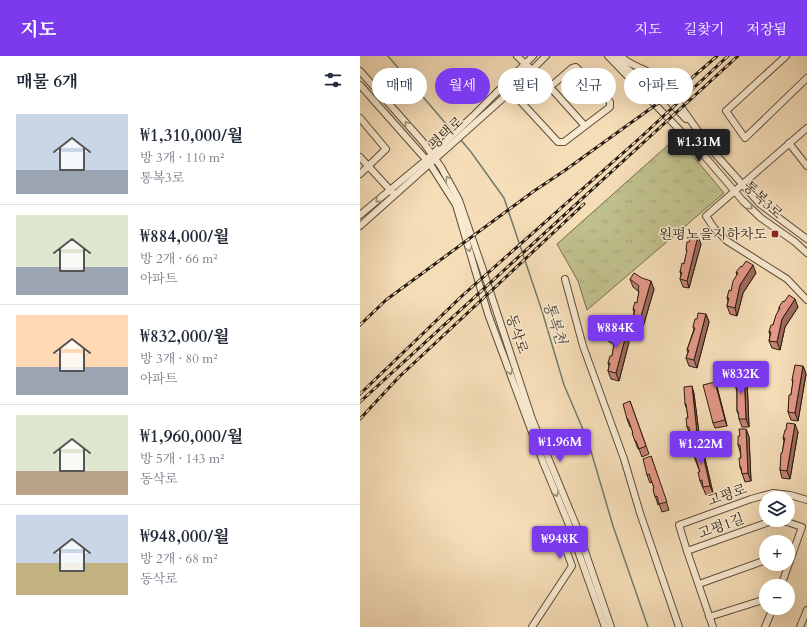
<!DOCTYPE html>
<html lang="ko">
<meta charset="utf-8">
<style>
:root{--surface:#fff;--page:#f6f6f7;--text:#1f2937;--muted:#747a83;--line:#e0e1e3;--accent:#7c3aed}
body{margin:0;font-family:Cardo,"Noto Serif KR",serif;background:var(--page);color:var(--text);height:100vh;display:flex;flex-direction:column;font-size:15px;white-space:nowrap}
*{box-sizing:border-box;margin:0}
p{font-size:13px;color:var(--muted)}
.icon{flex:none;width:22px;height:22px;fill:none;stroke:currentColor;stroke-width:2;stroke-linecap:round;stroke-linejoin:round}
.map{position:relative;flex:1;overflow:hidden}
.panel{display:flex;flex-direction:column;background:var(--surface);width:360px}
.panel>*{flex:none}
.banner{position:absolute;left:12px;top:12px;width:375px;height:36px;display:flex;gap:8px}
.controls{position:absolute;left:399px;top:435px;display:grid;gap:8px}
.controls a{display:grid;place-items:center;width:36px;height:36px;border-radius:50%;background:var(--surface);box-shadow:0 4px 16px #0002;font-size:20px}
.price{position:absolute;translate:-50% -34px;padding:0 9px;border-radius:4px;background:var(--accent);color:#fff;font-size:13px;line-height:26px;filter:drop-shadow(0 1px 2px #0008)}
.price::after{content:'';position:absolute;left:50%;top:24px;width:12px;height:9px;margin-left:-6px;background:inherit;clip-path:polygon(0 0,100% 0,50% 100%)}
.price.active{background:#222;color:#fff}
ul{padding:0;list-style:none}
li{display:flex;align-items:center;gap:12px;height:100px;padding:0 16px}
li+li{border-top:1px solid var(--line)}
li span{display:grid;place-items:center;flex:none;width:112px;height:80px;border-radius:0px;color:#555}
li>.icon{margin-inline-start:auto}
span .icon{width:48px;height:48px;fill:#fffc;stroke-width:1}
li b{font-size:17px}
h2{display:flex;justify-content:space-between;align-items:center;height:48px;padding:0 16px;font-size:17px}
.chip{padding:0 14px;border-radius:18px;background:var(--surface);box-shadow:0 4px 16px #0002;font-size:14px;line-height:36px}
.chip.active{background:var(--accent);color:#fff}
header{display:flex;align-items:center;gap:24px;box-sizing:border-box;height:56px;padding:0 20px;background:var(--accent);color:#fff}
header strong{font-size:19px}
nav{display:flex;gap:22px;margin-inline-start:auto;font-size:14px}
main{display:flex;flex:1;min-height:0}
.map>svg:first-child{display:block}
.park{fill:url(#park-tufts);stroke:#756e4e}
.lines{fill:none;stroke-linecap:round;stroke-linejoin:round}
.stream{stroke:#6e7c6f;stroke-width:1.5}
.minor-casing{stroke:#5d4c39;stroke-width:8}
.minor{stroke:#f8e9d0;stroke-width:6}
.rail-casing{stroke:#2a1c0f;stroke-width:3}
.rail{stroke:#f8e9d0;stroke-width:1.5;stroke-dasharray:4.5;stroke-linecap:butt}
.wall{fill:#c38274;stroke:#2a1c0f}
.shaded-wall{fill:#9f6a5e;stroke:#2a1c0f}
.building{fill:#e39787;stroke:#2a1c0f}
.oneway{stroke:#9b8d79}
.poi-dot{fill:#8f2418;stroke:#f8e9d0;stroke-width:1.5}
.labels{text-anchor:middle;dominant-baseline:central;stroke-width:3;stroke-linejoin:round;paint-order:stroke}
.street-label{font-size:14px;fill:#2a1c0f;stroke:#f8e9d0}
.poi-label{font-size:14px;fill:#2a1c0f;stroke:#f8e9d0;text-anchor:end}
.water-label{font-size:15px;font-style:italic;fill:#4c4c3f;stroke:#f8e9d0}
</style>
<header>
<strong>지도</strong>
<nav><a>지도</a><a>길찾기</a><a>저장됨</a></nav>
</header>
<main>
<section class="panel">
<h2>매물 6개<svg class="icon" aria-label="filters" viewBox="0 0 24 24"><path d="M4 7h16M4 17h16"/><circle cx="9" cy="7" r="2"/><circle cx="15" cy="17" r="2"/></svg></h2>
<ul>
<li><span style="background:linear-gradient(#c9d6e8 70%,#9aa5b1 0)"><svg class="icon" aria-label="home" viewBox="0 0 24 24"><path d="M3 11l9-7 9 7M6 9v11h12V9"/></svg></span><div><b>₩1,310,000/월</b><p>방 3개 · 110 m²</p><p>통복3로</p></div></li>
<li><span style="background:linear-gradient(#dfe7d0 65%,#9aa5b1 0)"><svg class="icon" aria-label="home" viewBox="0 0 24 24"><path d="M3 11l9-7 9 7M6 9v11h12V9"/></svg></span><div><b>₩884,000/월</b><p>방 2개 · 66 m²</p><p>아파트</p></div></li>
<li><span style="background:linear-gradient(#ffd9b3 65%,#9aa5b1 0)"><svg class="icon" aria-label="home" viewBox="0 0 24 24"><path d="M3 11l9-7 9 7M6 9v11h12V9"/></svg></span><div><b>₩832,000/월</b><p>방 3개 · 80 m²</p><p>아파트</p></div></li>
<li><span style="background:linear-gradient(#dfe7d0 70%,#b9a48a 0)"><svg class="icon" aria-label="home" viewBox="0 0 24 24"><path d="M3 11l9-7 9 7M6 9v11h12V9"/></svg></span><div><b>₩1,960,000/월</b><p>방 5개 · 143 m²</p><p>동삭로</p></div></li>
<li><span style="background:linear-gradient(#c9d6e8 60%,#c2b280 0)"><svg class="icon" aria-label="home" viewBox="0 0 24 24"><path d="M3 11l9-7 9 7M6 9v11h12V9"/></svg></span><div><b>₩948,000/월</b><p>방 2개 · 68 m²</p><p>동삭로</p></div></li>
</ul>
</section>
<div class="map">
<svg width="447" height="571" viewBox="0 0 447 571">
<defs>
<pattern id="park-tufts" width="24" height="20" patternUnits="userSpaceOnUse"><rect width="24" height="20" fill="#c0c08c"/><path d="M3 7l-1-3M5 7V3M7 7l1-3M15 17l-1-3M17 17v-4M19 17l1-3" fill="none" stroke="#a5a478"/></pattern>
</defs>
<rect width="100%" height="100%" fill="#f5ddb7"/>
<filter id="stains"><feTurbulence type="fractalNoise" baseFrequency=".005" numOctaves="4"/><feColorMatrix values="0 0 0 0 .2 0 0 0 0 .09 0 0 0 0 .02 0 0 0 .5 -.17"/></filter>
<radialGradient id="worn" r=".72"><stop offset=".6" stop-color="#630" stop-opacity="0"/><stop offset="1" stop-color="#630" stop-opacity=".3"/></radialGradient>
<polygon class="park" points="317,81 364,137 227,254 218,225 197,188"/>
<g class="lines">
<g class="stream">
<polyline points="28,0 93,76"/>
<polyline points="100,83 111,96 144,142 182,255 204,329 228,385 253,470 288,571"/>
</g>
<defs>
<g id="minor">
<polyline points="157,0 190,31"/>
<polyline points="248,0 341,96 383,145 401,162 435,186 447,197"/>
<polyline points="255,0 270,15 303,38 326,63"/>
<path d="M261 0C268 8 277 10 287 15 295 19 301 25 307 31L350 92 400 148 447 183"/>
<polyline points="426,0 366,55 385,82 447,22"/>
<polyline points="0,15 63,86 81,111 99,144 122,211 172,363 216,469 251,571"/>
<polyline points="0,29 70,108 96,149 128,258 183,406 207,464 245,571"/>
<polyline points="151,35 198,86 204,86 250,51 250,46 216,11 212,12 190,31 225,70"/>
<polyline points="0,62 26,93 0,118"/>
<polyline points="447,72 346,160 354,172 367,185 427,223 447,244"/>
<polyline points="429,87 447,110"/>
<polyline points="0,101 32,136"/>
<polyline points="0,159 66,104 113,60 173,0"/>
<polyline points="0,170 151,35 186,0"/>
<polyline points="205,223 223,290 264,403 280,457 319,571"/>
<polyline points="327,495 319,469 391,443 413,437 430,439 447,444"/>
<polyline points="339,528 406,504"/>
<polyline points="349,561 406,543"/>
<polyline points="172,571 212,510 204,488"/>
<polyline points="353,571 327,495 409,466 427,466 442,471 421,530"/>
<polyline points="405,571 413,552"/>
<polyline points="440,571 447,554"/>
</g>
</defs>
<use href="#minor" class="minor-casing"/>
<use href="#minor" class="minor"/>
<defs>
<g id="rail">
<polyline points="0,269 26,244 174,135 204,115 326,27 357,0"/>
<polyline points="0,338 103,239 281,81 368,0"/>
<polyline points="0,346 378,0"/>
<polyline points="0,363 39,321 224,148"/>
</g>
</defs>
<use href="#rail" class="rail-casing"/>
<use href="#rail" class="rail"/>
</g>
<g class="wall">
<polygon points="341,188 329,232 323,231 320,223 321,219 320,216 324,208 327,196 326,193"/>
<polygon points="382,211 396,217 383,237 377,260 370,258 367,250 368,245 367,242 371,235 377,219 376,216"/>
<polygon points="270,223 294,233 283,271 276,269 273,262 274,256 273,253 277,247 279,236 278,235 273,231"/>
<polygon points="424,246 438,251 425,271 420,294 412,292 409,285 410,279 409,276 413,269 419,253 419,251"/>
<polygon points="346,258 349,266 337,312 329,310 326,302 328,296 327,294 334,273 333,271 337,263"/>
<polygon points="246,277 269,286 259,325 251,323 248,315 249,310 248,307 252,300 254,290 253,288 248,285"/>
<polygon points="443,310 446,318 438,365 431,364 428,356 433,327 432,324"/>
<polygon points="384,315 387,323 389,371 382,371 379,363 379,360 377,355 377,336 376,332"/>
<polygon points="355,326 357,331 367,370 355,372 353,367"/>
<polygon points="332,330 334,338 340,385 333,385 327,371 328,362 327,354 325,348"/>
<polygon points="270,345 289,398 282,401 279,393 278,393 275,385 273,377 271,371 270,371 267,363"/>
<polygon points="386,373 389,381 391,425 385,426 380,411 381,402 380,395 378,389 380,380"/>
<polygon points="438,376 430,423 422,422 420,414 424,385 423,382"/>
<polygon points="340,386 343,394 353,437 346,439 340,425 340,416 338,411 335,403 335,394"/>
<polygon points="291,400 309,454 302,456 299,448 298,449 293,433 294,432 292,426 290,427 287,419"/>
</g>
<g class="shaded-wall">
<polygon points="338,180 341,188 329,232 327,225"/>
<polygon points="393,209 396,217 383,237 377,260 375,252 380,229"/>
<polygon points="291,225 294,233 283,271 280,264"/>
<polygon points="435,243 438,251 425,271 420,294 417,286 422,263"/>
<polygon points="346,258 349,266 337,312 334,304"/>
<polygon points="266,279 269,286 259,325 256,317"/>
<polygon points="443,310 446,318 438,365 435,357"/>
<polygon points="384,315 387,323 389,371 386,363"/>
<polygon points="355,326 357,331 367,370 365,364"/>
<polygon points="332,330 334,338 340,385 337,377"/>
<polygon points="435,368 438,376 430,423 427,415"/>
<polygon points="386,373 389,381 391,425 388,417"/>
<polygon points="340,386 343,394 353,437 350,430"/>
</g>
<g class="building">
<polygon points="331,179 338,180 327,225 320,223 322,216 320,216 322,207 324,208 327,194 326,193 327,186 329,186"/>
<polygon points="386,205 393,209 380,229 375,252 367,250 369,242 367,242 369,234 371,235 373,225 378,217 376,216 381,210 382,211"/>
<polygon points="274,217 282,222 291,225 280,264 273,262 275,254 273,253 275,246 277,247 279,235 278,234 279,230 270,223"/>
<polygon points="429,239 435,243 422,263 417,286 409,285 411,276 409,276 411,269 413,269 416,259 420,252 419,251 423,245 424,246"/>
<polygon points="338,257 346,258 334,304 326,302 329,294 327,294 335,272 333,271 335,263 337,263"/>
<polygon points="249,271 257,276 266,279 256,317 248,315 250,307 248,307 250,300 252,300 254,288 253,288 254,283 246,277"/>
<polygon points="435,309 443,310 435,357 428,356 429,339 431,339 433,324 432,324"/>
<polygon points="384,315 386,363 379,363 378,355 377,355 377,332 376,332 376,323 377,323 376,316"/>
<polygon points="355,326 365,364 353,367 343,329"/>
<polygon points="332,330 337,377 330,378 329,371 327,371 326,362 328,362 326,348 325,348 324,331"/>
<polygon points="270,345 286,390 279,393 276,385 275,385 272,377 273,377 268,363 267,363 263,348"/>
<polygon points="427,367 435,368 427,415 420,414 421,397 422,397 425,382 423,382 425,374 426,374"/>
<polygon points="379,373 386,373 388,417 382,418 381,411 380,411 379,402 381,402 380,389 378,389 378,380 380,380"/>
<polygon points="340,386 350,430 343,431 342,424 340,425 338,416 340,416 336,403 335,403 333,394 335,394 333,388"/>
<polygon points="291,400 307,446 299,448 297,440 295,441 293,433 294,432 289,418 287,419 283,403"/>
</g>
<defs><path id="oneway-chevron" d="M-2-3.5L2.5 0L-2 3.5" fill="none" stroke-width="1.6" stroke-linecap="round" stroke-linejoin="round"/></defs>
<g class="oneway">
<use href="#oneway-chevron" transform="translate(47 68) rotate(-131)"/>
<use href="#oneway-chevron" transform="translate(88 123) rotate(-119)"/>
<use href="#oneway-chevron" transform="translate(18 144) rotate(139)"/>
<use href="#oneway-chevron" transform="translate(390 151) rotate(43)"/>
<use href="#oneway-chevron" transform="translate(109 193) rotate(73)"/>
<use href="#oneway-chevron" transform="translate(150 316) rotate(70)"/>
<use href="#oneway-chevron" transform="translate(196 438) rotate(67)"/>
</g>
<rect class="poi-dot" x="411" y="174" width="8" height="8" rx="2"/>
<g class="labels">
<g class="street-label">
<text transform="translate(86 77) rotate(-42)">평택로</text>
<text transform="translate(403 144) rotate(43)">통복3로</text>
<text transform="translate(157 278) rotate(71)">동삭로</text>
<text transform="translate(367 439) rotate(-19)">고평로</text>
<text transform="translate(361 470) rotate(-20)">고평1길</text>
</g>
<g class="poi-label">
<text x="407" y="178">원평노을지하차도</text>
</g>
<g class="water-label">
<text transform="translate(195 267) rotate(72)">통복천</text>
</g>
</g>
<rect width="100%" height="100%" filter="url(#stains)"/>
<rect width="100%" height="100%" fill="url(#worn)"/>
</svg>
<div class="controls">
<a><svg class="icon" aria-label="layers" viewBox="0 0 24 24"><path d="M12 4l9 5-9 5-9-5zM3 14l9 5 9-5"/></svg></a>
<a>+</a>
<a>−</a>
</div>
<b class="price active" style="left:339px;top:107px">₩1.31M</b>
<b class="price" style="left:256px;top:293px">₩884K</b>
<b class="price" style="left:381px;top:339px">₩832K</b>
<b class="price" style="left:200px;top:407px">₩1.96M</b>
<b class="price" style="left:341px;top:409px">₩1.22M</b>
<b class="price" style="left:200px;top:504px">₩948K</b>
<div class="banner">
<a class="chip">매매</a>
<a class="chip active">월세</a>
<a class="chip">필터</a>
<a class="chip">신규</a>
<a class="chip">아파트</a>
</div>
</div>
</main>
